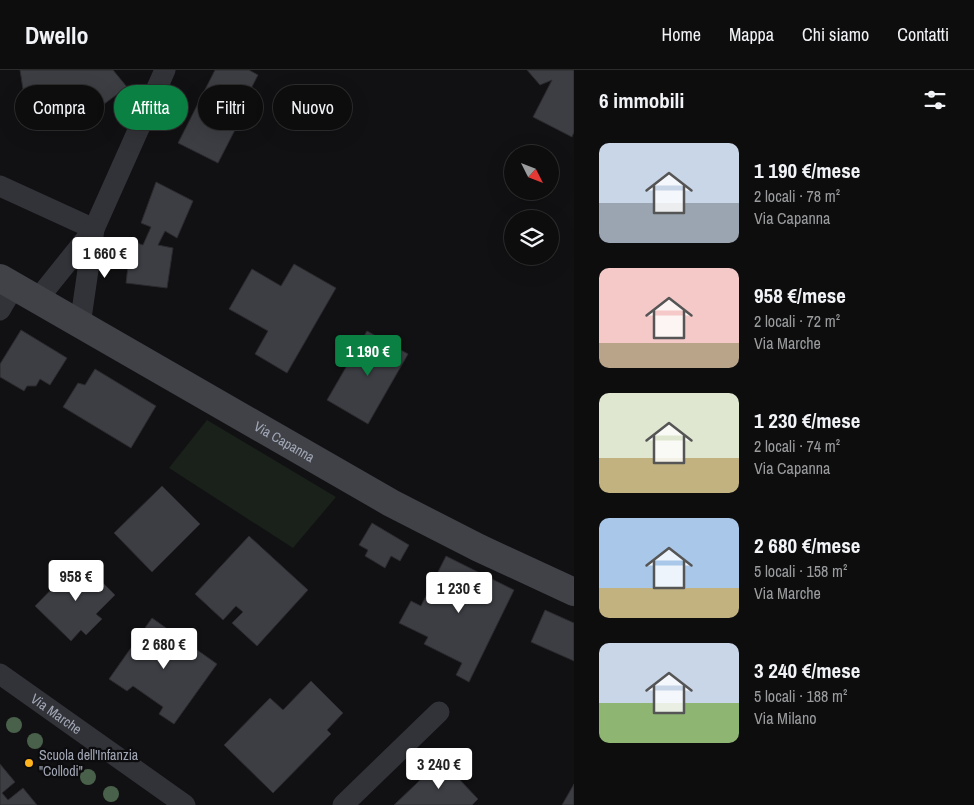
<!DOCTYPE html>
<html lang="it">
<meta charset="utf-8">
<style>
:root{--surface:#0d0d0e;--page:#161617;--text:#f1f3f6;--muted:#9a9c9e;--line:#2d2d2e;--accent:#0b8043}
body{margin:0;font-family:"Archivo Narrow",sans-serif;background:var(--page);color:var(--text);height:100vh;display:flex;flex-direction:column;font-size:19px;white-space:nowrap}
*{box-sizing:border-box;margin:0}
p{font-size:16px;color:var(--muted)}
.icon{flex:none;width:28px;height:28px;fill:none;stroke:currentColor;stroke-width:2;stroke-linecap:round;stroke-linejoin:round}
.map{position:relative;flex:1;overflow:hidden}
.details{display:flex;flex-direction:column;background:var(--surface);width:400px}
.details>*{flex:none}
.hud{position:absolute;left:15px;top:15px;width:475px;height:45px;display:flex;gap:10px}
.needle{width:32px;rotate:132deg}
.buttons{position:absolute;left:504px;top:75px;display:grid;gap:10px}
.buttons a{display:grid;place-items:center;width:55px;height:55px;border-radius:50%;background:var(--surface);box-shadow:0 5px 20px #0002,0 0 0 1px var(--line);font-size:25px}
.price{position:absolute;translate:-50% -42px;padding:0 11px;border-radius:5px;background:#fff;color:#222;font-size:16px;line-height:32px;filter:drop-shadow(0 1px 2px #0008)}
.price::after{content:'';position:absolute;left:50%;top:30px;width:15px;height:11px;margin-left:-8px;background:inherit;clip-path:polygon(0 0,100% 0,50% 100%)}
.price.on{background:var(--accent);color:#fff}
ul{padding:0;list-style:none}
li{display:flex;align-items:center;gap:15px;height:125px;padding:0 25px}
li span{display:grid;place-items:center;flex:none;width:140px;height:100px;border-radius:10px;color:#555}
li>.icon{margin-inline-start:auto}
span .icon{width:60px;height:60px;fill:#fffc;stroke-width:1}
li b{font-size:21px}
h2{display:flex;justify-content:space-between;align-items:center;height:60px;padding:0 25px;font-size:21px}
.tag{padding:0 18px;border-radius:22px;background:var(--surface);box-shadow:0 5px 20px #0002,0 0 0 1px var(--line);font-size:18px;line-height:45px}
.tag.on{background:var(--accent);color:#fff}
header{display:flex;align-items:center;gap:30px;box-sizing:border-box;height:70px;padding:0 25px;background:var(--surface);border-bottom:1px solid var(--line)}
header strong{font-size:24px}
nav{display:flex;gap:28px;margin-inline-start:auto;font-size:18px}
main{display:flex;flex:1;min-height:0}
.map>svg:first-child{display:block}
.green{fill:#19211a}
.building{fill:#3d3e43;stroke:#2b2b2f}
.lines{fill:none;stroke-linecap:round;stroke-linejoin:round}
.street{stroke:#323338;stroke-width:21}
.secondary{stroke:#404248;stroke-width:28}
.tree{fill:#49614b}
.poi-dot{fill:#ffb31d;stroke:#0c0c0e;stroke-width:2}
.labels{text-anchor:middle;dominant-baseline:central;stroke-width:4.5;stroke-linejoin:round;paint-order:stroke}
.street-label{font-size:14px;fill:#a1a7b5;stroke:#0c0c0e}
.poi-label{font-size:14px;fill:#a1a7b5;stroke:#0c0c0e;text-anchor:start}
</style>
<header>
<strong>Dwello</strong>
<nav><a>Home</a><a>Mappa</a><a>Chi siamo</a><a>Contatti</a></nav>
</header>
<main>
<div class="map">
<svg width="574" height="735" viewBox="0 0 574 735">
<rect width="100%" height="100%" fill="#111113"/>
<polygon class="green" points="207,350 336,427 293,478 169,398"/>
<g class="building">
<polygon points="20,0 113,0 127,17 92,43 65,15 64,35 26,38"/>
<polygon points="215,0 249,0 258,5 238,44 215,32 206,41 237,56 218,93 178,73"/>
<polygon points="527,0 574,0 574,62 572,67 533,47 552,10 540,15"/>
<polygon points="156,112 193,131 177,168 165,161 158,175 173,178 167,218 126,213 131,171 143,175 151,157 141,153"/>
<polygon points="294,194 336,218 287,303 255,284 268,261 229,239 252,199 281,216"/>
<polygon points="21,260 67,288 50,315 40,309 36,316 27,316 24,321 0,307 0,294"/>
<polygon points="367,261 408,284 368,354 327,330"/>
<polygon points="95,299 156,336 131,378 63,337 78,313 85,315"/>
<polygon points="162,416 200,454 152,502 114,463"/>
<polygon points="372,453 409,475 400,491 391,486 385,498 365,486 368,480 359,475"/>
<polygon points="249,466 308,520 257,576 232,553 243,542 236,536 223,550 195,524"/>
<polygon points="446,486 514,520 469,612 456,605 462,593 424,574 428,567 399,553 411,531 421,536"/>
<polygon points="80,490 115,525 96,544 102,549 86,565 81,560 71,571 35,536"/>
<polygon points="545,540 574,553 574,591 531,572"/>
<polygon points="152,548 217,594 174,654 159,644 163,637 133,616 127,621 109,609"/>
<polygon points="311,611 343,643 327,660 331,664 273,723 224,675 270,628 283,640"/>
<polygon points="441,690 478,729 472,735 394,735"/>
<polygon points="0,694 15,712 2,723 8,730 23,718 37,735 0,735"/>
<polygon points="574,714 574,735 562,735"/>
</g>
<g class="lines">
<g class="street">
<polyline points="0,116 94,159"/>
<polyline points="37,230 94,159 165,0"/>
<polyline points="0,240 14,216"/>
<polyline points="80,255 94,159"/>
<path id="s1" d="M0 604 185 735"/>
<polyline points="343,735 439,642"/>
</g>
<path class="secondary" id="s2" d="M0 208 391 433 479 478 574 522"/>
</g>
<g class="tree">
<circle cx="14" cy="655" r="8"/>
<circle cx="35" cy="671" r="8"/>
<circle cx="88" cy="707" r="8"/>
<circle cx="111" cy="724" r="8"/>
</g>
<circle class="poi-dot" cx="29" cy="693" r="5"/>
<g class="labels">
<g class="street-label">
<text stroke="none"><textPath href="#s2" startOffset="328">Via Capanna</textPath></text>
<text stroke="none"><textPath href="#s1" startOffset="69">Via Marche</textPath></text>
</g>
<g class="poi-label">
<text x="39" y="685">Scuola dell'Infanzia<tspan x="39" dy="16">"Collodi"</tspan></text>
</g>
</g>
</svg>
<div class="buttons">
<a><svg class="needle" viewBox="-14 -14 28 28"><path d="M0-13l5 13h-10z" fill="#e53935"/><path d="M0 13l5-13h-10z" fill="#9a9c9e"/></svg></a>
<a><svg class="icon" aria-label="layers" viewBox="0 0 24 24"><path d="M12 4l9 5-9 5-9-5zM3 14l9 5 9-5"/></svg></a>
</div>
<b class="price" style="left:105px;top:209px">1 660 €</b>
<b class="price on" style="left:368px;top:307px">1 190 €</b>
<b class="price" style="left:76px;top:532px">958 €</b>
<b class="price" style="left:459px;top:544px">1 230 €</b>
<b class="price" style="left:164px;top:600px">2 680 €</b>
<b class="price" style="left:439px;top:720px">3 240 €</b>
<div class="hud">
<a class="tag">Compra</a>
<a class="tag on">Affitta</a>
<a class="tag">Filtri</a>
<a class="tag">Nuovo</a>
</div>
</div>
<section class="details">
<h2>6 immobili<svg class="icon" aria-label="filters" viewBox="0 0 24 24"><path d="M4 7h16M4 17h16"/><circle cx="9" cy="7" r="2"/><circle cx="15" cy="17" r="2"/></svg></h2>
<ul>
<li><span style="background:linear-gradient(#c9d6e8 60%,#9aa5b1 0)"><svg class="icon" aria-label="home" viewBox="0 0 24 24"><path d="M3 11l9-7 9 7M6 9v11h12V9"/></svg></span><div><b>1 190 €/mese</b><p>2 locali · 78 m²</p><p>Via Capanna</p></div></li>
<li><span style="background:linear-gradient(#f6c9c9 75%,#b9a48a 0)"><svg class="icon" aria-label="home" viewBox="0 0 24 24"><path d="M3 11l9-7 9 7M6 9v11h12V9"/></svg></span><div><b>958 €/mese</b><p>2 locali · 72 m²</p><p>Via Marche</p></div></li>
<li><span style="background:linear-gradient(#dfe7d0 65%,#c2b280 0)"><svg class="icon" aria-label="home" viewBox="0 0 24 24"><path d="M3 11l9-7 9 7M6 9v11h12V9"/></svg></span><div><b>1 230 €/mese</b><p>2 locali · 74 m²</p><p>Via Capanna</p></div></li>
<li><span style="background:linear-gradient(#a9c7e8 70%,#c2b280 0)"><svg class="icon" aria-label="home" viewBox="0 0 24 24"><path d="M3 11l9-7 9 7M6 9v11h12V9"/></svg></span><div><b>2 680 €/mese</b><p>5 locali · 158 m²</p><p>Via Marche</p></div></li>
<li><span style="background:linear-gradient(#c9d6e8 60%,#8fb573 0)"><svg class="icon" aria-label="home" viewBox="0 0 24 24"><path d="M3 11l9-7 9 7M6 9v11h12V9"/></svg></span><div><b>3 240 €/mese</b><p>5 locali · 188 m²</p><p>Via Milano</p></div></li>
</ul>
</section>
</main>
